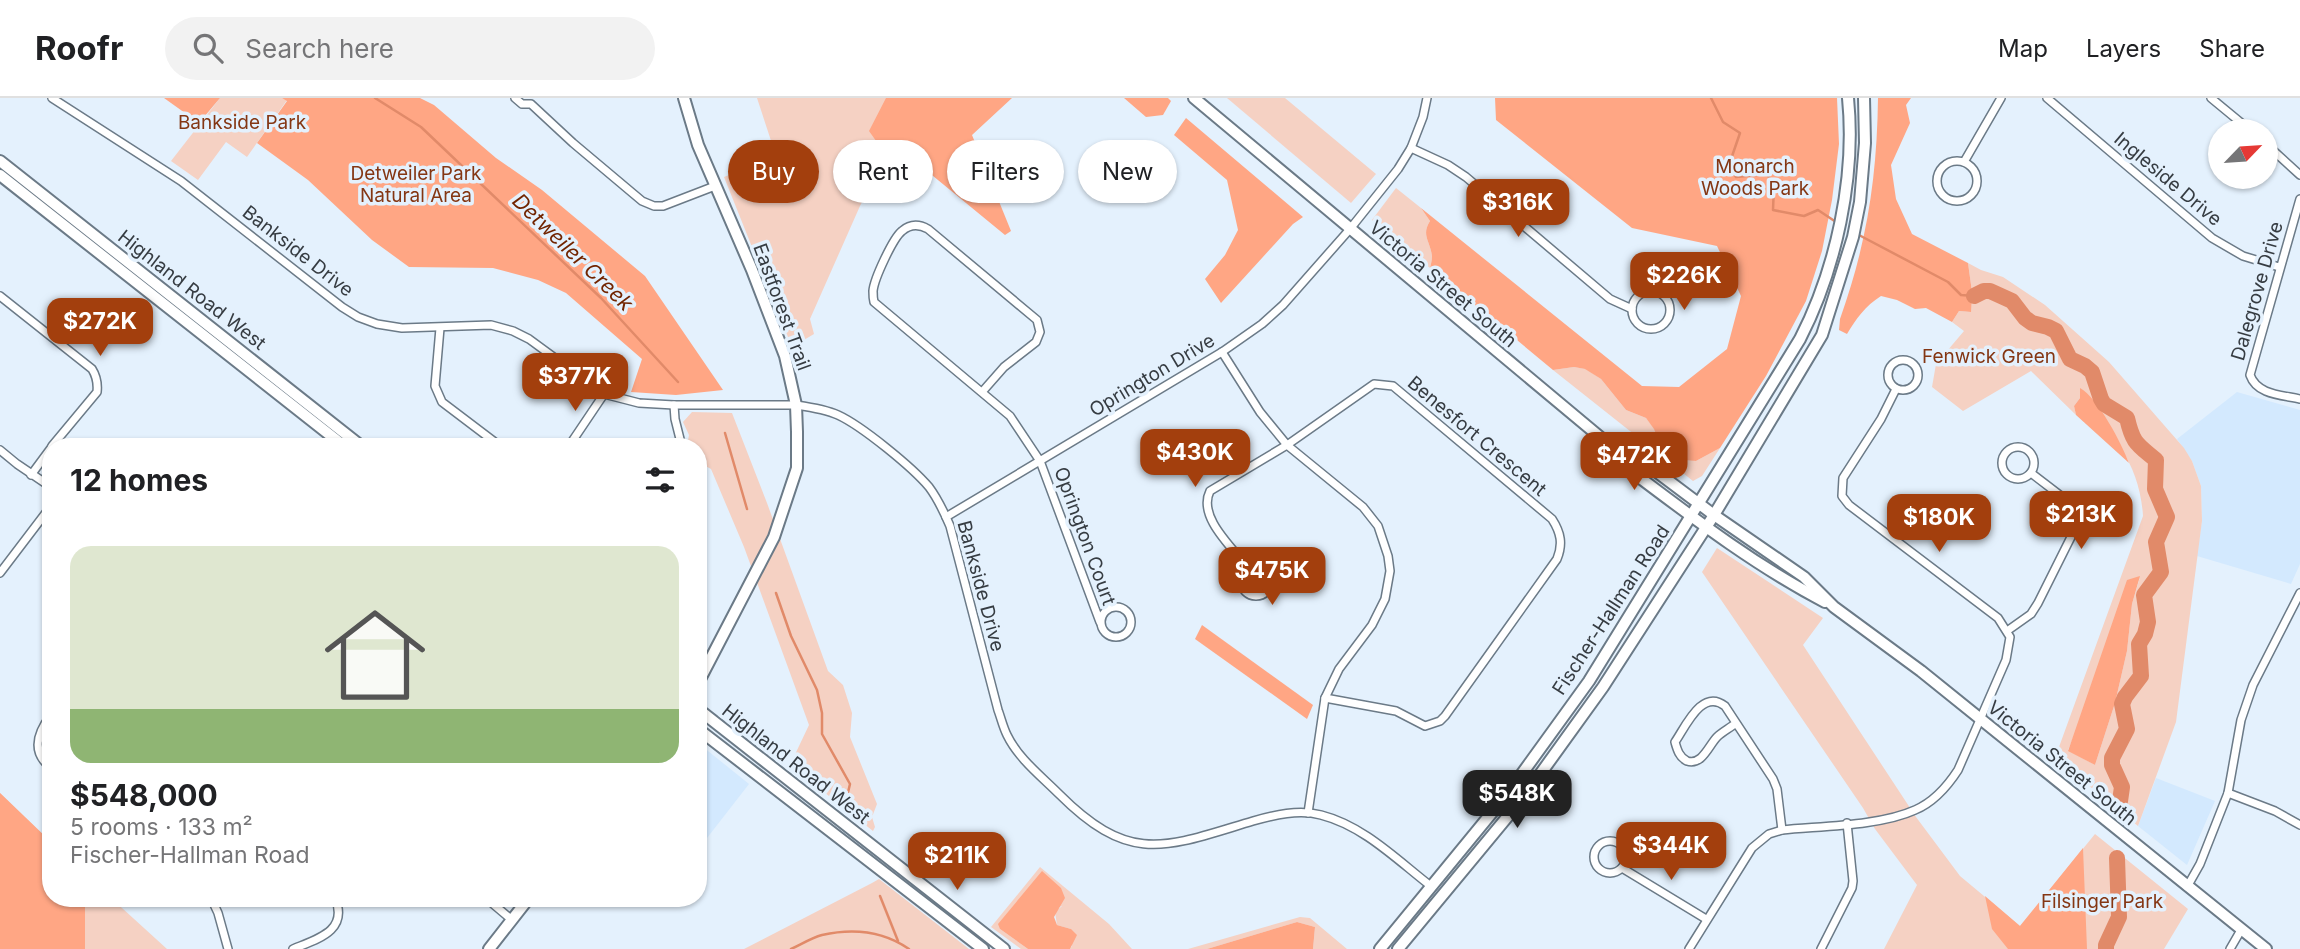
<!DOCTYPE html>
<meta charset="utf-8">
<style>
:root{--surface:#fff;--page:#f2f2f2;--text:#202124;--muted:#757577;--line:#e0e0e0;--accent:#a33f0d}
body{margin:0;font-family:Inter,sans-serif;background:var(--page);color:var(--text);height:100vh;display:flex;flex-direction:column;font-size:26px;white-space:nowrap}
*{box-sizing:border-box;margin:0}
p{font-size:23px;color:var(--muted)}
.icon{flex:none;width:38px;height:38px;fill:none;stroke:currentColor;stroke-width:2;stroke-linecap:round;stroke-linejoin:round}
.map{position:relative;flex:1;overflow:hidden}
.sheet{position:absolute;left:42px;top:340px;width:665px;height:469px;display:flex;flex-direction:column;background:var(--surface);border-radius:28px;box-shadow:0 2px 5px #0004}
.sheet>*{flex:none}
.hud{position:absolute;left:728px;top:42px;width:665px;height:63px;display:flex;gap:14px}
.needle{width:46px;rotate:65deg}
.buttons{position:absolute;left:2208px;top:21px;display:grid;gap:14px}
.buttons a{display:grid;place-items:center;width:70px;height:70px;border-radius:50%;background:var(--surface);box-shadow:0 2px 5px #0004;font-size:35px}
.price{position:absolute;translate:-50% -60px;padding:0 16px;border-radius:14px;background:var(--accent);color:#fff;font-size:23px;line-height:46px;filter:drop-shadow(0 2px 4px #0008)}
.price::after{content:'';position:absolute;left:50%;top:42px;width:21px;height:16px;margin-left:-10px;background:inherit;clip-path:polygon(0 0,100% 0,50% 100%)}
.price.selected{background:#222;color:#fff}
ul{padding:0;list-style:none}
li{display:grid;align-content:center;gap:14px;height:371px;padding:0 28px}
li span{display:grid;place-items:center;height:217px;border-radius:21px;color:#555}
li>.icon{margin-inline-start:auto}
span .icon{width:126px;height:126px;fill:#fffc;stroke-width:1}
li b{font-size:30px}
h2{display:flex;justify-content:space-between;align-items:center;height:84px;padding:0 28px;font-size:30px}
.pill{padding:0 24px;border-radius:32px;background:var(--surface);box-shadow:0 2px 5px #0004;font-size:24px;line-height:63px}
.pill.selected{background:var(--accent);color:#fff}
header{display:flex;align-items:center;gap:42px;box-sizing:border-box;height:98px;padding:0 35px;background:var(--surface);border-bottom:2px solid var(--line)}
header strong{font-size:33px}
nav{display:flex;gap:38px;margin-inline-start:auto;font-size:24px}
.search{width:490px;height:63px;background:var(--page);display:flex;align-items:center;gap:18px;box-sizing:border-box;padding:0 24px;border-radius:38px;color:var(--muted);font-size:26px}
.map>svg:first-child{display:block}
.built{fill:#d3e9fe}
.green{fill:#f5d1c3;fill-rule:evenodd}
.forest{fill:#ffa684}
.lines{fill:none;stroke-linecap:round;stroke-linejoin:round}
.stream{stroke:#e18a69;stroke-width:2.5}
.river{stroke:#e18a69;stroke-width:16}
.street-casing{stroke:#6b7a87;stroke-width:10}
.secondary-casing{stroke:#6b7a87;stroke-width:14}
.street{stroke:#fff;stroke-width:7}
.secondary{stroke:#fff;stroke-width:10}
.labels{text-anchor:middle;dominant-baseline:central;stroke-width:7;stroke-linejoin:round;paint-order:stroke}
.park-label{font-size:19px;fill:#843613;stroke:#e4f1fd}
.street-label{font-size:19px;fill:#363c42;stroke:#e4f1fd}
.water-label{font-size:21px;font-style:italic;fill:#712400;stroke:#e4f1fd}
</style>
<header>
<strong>Roofr</strong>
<div class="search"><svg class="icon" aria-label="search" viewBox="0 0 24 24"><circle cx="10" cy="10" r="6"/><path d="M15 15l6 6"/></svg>Search here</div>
<nav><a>Map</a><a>Layers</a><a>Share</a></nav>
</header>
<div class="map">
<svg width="2300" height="851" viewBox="0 0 2300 851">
<rect width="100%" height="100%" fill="#e4f1fd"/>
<g class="built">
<polygon points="2237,294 2300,312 2300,466 2291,486 2197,458 2202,423 2201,388 2192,363 2177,341"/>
<polygon points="698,645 749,686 707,740 698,733"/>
<polygon points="2156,680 2215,703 2187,767 2138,728"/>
</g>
<g class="green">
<polygon points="220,0 282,0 287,2 247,59 226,44 198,82 171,63"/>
<polygon points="757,0 979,0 895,40 860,108 810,221 814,236 792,249 724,79 776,58"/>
<polygon points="1227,0 1285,0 1376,76 1351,105"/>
<path d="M1396 90 1421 110 1430 123C1421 137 1430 143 1432 158 1432 162 1431 166 1430 170L1372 122Z"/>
<path d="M1968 165 1981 172 2003 179 2045 207 2109 264 2184 350 2192 363 2201 388 2202 423 2176 624 2138 728 2055 660 2143 418C2140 366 2113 336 2080 300L2074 308 2076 317 2031 273 1963 313 1932 289 1936 266 1964 233 1952 224 1959 213 1970 214 1972 194ZM2140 479 2132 506 2127 553 2115 605 2095 667 2068 652Z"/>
<polygon points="1574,269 1586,271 1601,281 1626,312 1646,320 1654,330 1662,351 1696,363 1720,350 1702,378 1693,383 1553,272"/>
<polygon points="692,314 732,315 767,405 828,573 843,587 852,615 850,639 877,706 872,719 875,729 873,733 790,667 809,627 744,449 711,371 698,364 698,348 687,348 689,337 683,324"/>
<polygon points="1717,450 1823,520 1803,547 1916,719 1960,778 2020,828 2095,736 2188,811 2164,851 1884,851 1917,787 1875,731 1863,710 1702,474"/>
<polygon points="0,695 51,744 51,800 111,800 167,851 0,851"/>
<polygon points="1040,769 1109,826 1132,851 1070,851 1072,848 1071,831 1057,827 1055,814 1062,808 1000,831 1028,851 1021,851 991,829"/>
<polygon points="879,781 969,851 744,851 872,785"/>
<polygon points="1300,819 1310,820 1347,851 1313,851 1315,829 1297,824 1207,851 1188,851"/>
</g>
<g class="forest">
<polygon points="164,0 220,0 199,25"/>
<polygon points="282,0 420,0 434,7 496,60 542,92 645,178 723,292 676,297 631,294 642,261 566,195 538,182 493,170 409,169 372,142 308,82 257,45 287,3"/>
<polygon points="886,0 1012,0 972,37 1011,133 1005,137 916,64 879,47 869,33"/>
<polygon points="1124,0 1168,0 1171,3 1163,17 1146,19"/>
<path d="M1495 0H1837L1839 46 1832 102 1822 153 1806 203 1766 278 1720 350 1696 363 1675 361 1662 351 1654 331 1646 320 1626 312 1601 281 1585 271 1574 269 1553 272 1430 170C1431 166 1432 162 1432 158 1430 143 1421 137 1430 123L1421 110 1642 288 1679 289 1727 251 1741 198 1717 148 1632 130 1496 22Z"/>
<path d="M1878 0H1911L1906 7 1910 25 1891 67 1896 101 1912 136 1968 165 1972 194 1971 214 1959 213 1952 224 1926 210 1915 211 1897 202 1881 198C1865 208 1856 221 1847 236L1839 232 1840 221C1867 145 1877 80 1878 0Z"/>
<polygon points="1186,20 1303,119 1293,126 1221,205 1205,181 1225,157 1238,132 1227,82 1174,37"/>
<path d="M2080 290C2098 300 2122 346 2129 365L2076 317 2074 308 2080 300Z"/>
<polygon points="2140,478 2132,506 2127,553 2115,605 2095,667 2068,653 2127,482"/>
<polygon points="1202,527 1313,607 1307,621 1195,541"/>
<polygon points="0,695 51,744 51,800 85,800 85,851 0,851"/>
<polygon points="2083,750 2087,851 2008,851 1992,831 1985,798 2020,828"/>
<polygon points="1042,773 1061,790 1065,800 1054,819 1057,827 1071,831 1077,837 1070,851 1028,851 1000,831 998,826"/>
<polygon points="1297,824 1315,829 1313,851 1207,851"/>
</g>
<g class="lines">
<g class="stream">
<polyline points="375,0 421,29 601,200 678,284"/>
<polyline points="1711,0 1723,24 1740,35 1729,67 1736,79 1767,76 1774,87 1773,112 1804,118 1818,112 1836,124"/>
<polyline points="1857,136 1948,184 1961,197 1974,198"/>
<polyline points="725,335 747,411"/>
<polyline points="776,495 791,538 817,592 822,615 822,636 850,686 845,707"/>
<polyline points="880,798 898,843"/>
<path d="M791 851C800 847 811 840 822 837 853 830 883 833 909 851"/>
</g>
<g class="river">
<path d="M1974 198 1984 193H1990L2012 203 2025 220 2032 225 2048 229 2056 233 2070 261 2085 268 2092 274 2101 301 2104 306 2127 320C2133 346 2137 346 2156 362L2155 391 2167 419 2156 444 2161 474 2144 497 2148 524 2145 536 2139 546 2141 578 2125 599 2122 606 2127 631 2112 660V667L2122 689 2120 703"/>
<polyline points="2106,851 2106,847 2119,819 2117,760"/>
</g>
<defs>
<g id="street">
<path d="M52 0 181 83 342 209 358 219 377 226 402 230 491 227 513 233 529 241 604 296 639 305 674 307H796C810 309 825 311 838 317 862 328 912 369 929 389 938 401 944 414 950 428L998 612C1001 620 1003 629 1007 637 1018 660 1041 678 1059 696 1131 768 1166 749 1253 723 1274 717 1299 711 1321 717 1364 728 1397 762 1432 789"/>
<polyline points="515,0 522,6 531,6 573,45 642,103 654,108 663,108 715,88"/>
<polyline points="2047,0 2212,140 2243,158 2279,169"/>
<polyline points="2211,0 2251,33"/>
<polyline points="2266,46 2300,77"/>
<polyline points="1411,50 1448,67 1466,79 1610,201 1632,211"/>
<circle cx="1957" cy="83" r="20"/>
<polyline points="1964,64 2001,0"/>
<path d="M2300 101 2250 277C2257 297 2282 297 2300 301"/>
<circle cx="1651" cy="212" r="19"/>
<path d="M0 198 92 271C97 279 98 285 97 294L52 348"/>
<polyline points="440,230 435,288 442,304 500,348"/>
<polyline points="1222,254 1260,314 1287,347 1363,409 1378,428 1388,458 1390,473 1385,501 1372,527 1339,571 1325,600 1308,715"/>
<circle cx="1903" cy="277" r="15"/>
<path d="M982 294 1004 269 1036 244 1040 234 1037 222 928 131C919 126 910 126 902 133 893 140 874 181 873 193 873 198 873 200 874 204L1010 318 1040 363 1100 524"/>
<polyline points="674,307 675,321 681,345 680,348"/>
<polyline points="569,348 604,296"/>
<circle cx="2018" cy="365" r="16"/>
<polyline points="0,352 17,366 51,389"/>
<polyline points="31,377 51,350"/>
<polyline points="946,419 1222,254 1262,226 1283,207 1350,131 1398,71 1411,50 1423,19 1427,0"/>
<circle cx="1256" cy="483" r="15"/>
<path d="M1248 470C1233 450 1197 419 1210 393L1287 347 1374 286 1393 288 1552 421C1561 435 1563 446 1557 461L1445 618 1440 623 1425 628 1396 613 1325 600"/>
<polyline points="0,475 51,408"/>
<circle cx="1116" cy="524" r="15"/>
<polyline points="2007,533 2031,516 2038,505 2077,427 2077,413 2074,408 2031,375"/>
<path d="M51 617C37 635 31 654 51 670"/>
<path d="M1736 625C1730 630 1722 634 1717 639 1709 647 1702 668 1687 663 1679 659 1677 651 1675 644 1686 628 1702 590 1725 608L1773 681 1777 691 1782 732"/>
<polyline points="2228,695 2275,713 2300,727"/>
<circle cx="1610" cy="759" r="16"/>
<polyline points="1622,770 1706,821"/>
<polyline points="2187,789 2200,766 2228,695 2241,622 2253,587 2300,495"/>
<polyline points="211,800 218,815 228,851"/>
<polyline points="486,800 512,822"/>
<path d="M293 851C317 841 349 833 335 800"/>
<path d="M1689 851 1752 750 1769 736 1782 732C1821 728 1880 728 1915 712 1934 704 1947 689 1958 672L2006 562 2010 539 1998 520 1849 407 1842 398 1843 380 1881 321 1896 291"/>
<polyline points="1821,851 1852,790 1853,783 1847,725"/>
<polyline points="2230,851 2241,832"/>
</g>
<g id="secondary">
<polyline points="684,0 698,47 752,172 785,258 796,307 797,334 797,370 774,439 698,585"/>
<polyline points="1194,0 1606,344 1625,350 1714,417 1804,479 1834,509 1921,573 2266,851"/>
<polyline points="0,63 361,348"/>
<polyline points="0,77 344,348"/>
<path d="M1606 344 1615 361C1683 412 1750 465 1825 504"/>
<polyline points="698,611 1004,851"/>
<polyline points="698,631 983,851"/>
<polyline points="489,851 529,800"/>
<path d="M1380 851 1508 695 1589 583 1800 241C1836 171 1856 79 1848 0"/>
<polyline points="1398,851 1523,700 1603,589 1714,417 1822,237 1853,139 1860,104 1865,45 1864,0"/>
</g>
</defs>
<use href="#street" class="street-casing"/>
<use href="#secondary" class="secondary-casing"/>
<use href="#street" class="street"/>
<use href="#secondary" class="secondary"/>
</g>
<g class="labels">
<g class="park-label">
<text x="242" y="24">Bankside Park</text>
<text x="1755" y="68">Monarch<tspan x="1755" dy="22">Woods Park</tspan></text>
<text x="416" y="75">Detweiler Park<tspan x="416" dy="22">Natural Area</tspan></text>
<text x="1989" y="258">Fenwick Green</text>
<text x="2102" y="803">Filsinger Park</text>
</g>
<g class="street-label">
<text transform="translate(2168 81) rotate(40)">Ingleside Drive</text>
<text transform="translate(298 153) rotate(38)">Bankside Drive</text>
<text transform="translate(1443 186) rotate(40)">Victoria Street South</text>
<text transform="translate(192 192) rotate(38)">Highland Road West</text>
<text transform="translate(2257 193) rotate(-74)">Dalegrove Drive</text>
<text transform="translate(782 209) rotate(70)">Eastforest Trail</text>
<text transform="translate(1152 277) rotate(-31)">Oprington Drive</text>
<text transform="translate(1477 338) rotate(40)">Benesfort Crescent</text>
<text transform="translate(1085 438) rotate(70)">Oprington Court</text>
<text transform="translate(981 488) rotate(75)">Bankside Drive</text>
<text transform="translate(1611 512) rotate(-57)">Fischer-Hallman Road</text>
<text transform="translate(2062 665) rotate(39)">Victoria Street South</text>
<text transform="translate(796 666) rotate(38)">Highland Road West</text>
</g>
<g class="water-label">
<text transform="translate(573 154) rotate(44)">Detweiler Creek</text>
</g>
</g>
</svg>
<div class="buttons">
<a><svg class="needle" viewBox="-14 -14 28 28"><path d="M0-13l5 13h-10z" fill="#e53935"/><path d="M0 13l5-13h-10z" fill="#757577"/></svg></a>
</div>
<b class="price" style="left:1518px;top:141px">$316K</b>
<b class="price" style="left:1684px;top:214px">$226K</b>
<b class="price" style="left:100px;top:260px">$272K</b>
<b class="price" style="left:575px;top:315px">$377K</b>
<b class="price" style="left:1195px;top:391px">$430K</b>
<b class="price" style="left:1634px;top:394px">$472K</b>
<b class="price" style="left:2081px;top:453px">$213K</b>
<b class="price" style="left:1939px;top:456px">$180K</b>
<b class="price" style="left:1272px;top:509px">$475K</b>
<b class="price selected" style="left:1517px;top:732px">$548K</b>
<b class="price" style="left:1671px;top:784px">$344K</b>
<b class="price" style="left:957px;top:794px">$211K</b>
<div class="hud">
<a class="pill selected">Buy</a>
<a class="pill">Rent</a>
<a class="pill">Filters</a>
<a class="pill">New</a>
</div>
<section class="sheet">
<h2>12 homes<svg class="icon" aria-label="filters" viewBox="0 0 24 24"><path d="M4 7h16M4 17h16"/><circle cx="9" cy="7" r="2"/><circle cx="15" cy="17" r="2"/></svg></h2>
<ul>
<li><span style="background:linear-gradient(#dfe7d0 75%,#8fb573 0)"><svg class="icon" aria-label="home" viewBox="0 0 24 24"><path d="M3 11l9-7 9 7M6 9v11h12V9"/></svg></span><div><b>$548,000</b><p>5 rooms · 133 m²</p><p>Fischer-Hallman Road</p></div></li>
</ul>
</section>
</div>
